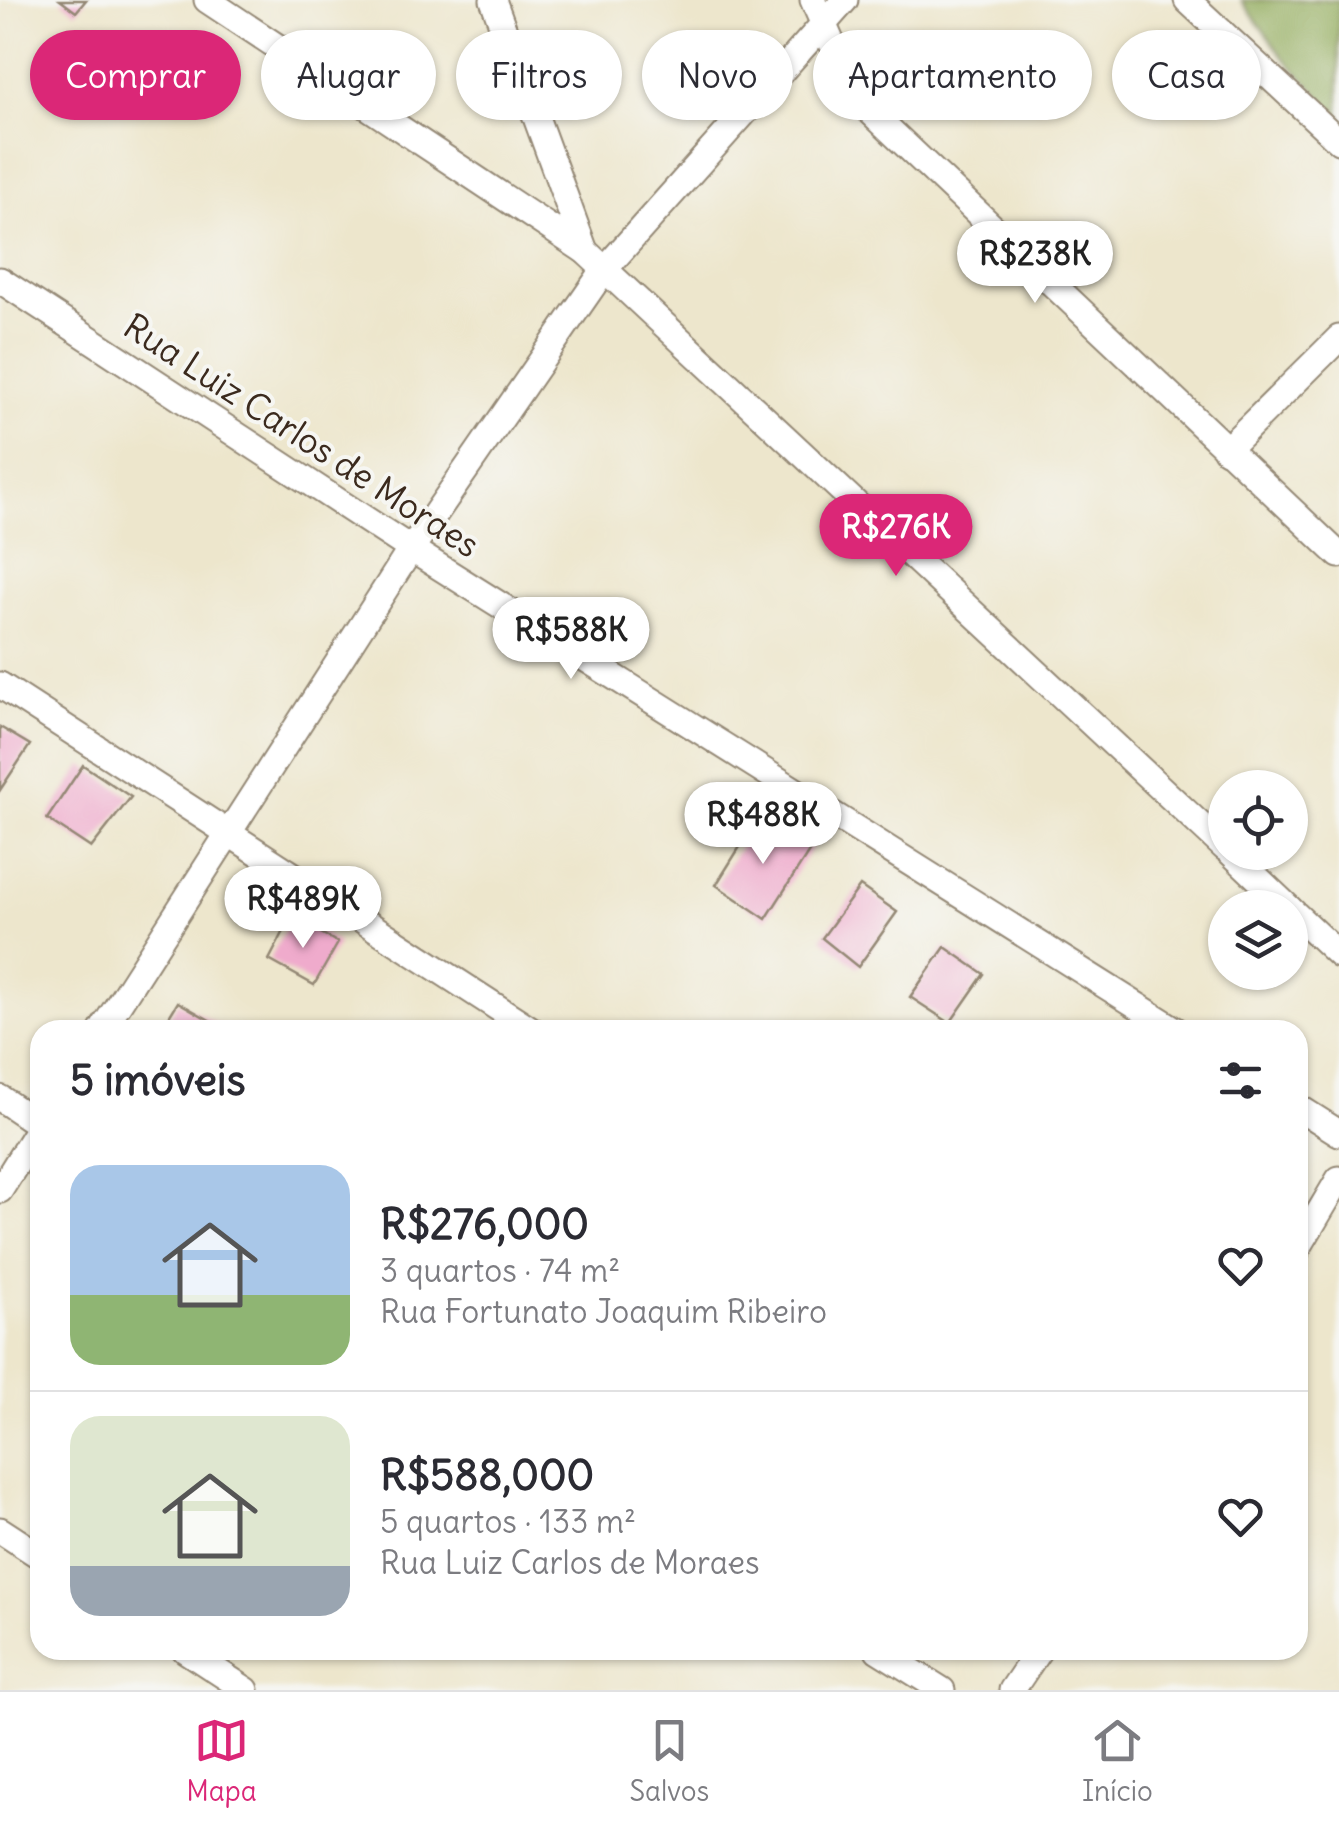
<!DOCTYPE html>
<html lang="pt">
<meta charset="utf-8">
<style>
:root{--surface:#fff;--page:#f2f2f3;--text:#2b2b33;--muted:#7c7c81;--line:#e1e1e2;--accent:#db2777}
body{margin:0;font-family:Delius,sans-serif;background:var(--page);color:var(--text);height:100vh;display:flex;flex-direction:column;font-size:38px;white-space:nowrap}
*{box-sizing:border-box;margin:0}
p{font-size:32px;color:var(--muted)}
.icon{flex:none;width:55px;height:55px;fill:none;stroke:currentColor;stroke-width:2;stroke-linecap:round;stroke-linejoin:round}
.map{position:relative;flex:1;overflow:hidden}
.panel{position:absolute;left:30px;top:1020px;width:1278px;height:640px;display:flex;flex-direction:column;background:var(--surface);border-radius:30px;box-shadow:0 2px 8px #0004}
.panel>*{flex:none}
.guide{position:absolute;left:30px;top:30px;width:1280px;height:90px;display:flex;gap:20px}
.buttons{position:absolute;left:1208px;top:770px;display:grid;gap:20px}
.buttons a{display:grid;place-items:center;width:100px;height:100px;border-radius:50%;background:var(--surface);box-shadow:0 2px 8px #0004;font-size:50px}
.price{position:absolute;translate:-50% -85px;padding:0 22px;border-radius:35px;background:#fff;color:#222;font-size:32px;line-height:65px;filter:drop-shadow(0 2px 5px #0008)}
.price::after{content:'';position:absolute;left:50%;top:60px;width:30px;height:22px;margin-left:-15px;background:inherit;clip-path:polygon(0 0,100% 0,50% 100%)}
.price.current{background:var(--accent);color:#fff}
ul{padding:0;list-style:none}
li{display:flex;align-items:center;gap:30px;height:250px;padding:0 40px}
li+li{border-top:2px solid var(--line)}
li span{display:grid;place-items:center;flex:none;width:280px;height:200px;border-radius:30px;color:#555}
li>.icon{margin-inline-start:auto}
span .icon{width:120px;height:120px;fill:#fffc;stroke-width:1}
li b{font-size:42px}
h2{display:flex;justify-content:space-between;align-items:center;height:120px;padding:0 40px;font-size:42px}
.pill{padding:0 35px;border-radius:45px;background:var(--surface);box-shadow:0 2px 8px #0004;font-size:35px;line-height:90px}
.pill.current{background:var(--accent);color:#fff}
.dock{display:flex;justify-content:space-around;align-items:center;height:140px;border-top:2px solid var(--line);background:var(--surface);font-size:28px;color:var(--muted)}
.dock a{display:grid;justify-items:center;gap:5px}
.dock .current{color:var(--accent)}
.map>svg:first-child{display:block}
.forest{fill:#93ac5d;stroke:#676b3e;stroke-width:2.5}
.building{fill:#efabcc}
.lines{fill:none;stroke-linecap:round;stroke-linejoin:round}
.minor-casing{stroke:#948875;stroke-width:29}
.minor{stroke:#fff;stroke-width:25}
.labels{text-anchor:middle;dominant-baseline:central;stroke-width:8;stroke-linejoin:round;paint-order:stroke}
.street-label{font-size:35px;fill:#3b2a1e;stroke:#f6f6f2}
</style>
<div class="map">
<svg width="1339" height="1690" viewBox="0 0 1339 1690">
<rect width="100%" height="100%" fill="#f6f6f2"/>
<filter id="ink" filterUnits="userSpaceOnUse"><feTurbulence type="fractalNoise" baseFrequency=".01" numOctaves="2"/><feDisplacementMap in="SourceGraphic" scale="20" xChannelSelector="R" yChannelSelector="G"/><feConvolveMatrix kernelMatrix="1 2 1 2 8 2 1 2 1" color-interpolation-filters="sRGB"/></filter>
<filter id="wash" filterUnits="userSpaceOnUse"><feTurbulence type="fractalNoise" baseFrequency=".0048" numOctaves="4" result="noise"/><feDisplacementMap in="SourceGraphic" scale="40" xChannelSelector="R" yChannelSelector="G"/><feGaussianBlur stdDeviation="2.25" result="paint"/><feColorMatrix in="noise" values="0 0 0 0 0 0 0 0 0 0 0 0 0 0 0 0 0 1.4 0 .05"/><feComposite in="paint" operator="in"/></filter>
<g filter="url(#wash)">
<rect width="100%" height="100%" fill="#ede6cc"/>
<polygon class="forest" points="1241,0 1339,0 1339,117 1282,56"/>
<g id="blocks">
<g class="building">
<polygon points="60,0 86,0 76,12"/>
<polygon points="0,727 30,745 0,790"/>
<polygon points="83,765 131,797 91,848 47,819"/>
<polygon points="758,818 812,847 766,919 716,885"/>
<polygon points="860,886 897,912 858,967 822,938"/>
<polygon points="292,916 338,943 314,985 269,960"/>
<polygon points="945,947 984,974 950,1023 910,997"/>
<polygon points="178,1002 227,1030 161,1030"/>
</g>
</g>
</g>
<g filter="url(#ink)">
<use href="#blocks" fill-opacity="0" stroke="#948875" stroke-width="2.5"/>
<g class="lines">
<defs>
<g id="minor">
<polyline points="207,0 585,251 1225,848"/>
<polyline points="493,0 585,251"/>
<polyline points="813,0 856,98 1339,555"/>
<polyline points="1187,0 1339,141"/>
<polyline points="0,280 411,549 1176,1030"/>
<polyline points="1226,450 1339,338"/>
<polyline points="0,685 532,1030"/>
<polyline points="1230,852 1289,908"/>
<polyline points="1290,909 1339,955"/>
<polyline points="102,1030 411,549 604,270 845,0"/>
<polyline points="0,1098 40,1125"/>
<polyline points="1298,1107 1339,1133"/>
<polyline points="0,1190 40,1126"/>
<polyline points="1298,1248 1339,1179"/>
<polyline points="0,1530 40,1556"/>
<polyline points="185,1650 246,1690"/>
<polyline points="878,1650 942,1690"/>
<polyline points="1012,1690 1039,1650"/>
</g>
</defs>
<use href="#minor" class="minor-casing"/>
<use href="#minor" class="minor"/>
</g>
</g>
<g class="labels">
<g class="street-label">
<text transform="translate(302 435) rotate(33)">Rua Luiz Carlos de Moraes</text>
</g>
</g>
</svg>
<div class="buttons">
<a><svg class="icon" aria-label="locate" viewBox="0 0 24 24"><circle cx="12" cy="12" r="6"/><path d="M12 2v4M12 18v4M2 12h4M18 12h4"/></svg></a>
<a><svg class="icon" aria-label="layers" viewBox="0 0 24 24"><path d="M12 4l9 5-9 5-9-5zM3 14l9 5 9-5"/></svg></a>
</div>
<b class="price" style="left:1035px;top:306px">R$238K</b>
<b class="price current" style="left:896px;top:579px">R$276K</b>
<b class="price" style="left:571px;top:682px">R$588K</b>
<b class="price" style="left:763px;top:867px">R$488K</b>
<b class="price" style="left:303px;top:951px">R$489K</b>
<div class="guide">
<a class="pill current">Comprar</a>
<a class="pill">Alugar</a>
<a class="pill">Filtros</a>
<a class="pill">Novo</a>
<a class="pill">Apartamento</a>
<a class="pill">Casa</a>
</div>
<section class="panel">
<h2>5 imóveis<svg class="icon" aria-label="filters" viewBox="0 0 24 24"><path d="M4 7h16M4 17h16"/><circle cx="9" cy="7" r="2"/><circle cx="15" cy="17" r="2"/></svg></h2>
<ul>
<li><span style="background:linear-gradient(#a9c7e8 65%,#8fb573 0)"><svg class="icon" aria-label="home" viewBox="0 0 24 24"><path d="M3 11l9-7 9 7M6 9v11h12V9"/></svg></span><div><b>R$276,000</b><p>3 quartos · 74 m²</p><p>Rua Fortunato Joaquim Ribeiro</p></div><svg class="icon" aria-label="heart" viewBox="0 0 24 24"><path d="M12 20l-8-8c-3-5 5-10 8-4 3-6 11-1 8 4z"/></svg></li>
<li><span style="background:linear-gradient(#dfe7d0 75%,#9aa5b1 0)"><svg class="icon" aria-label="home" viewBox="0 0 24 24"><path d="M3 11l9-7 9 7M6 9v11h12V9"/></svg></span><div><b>R$588,000</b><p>5 quartos · 133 m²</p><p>Rua Luiz Carlos de Moraes</p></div><svg class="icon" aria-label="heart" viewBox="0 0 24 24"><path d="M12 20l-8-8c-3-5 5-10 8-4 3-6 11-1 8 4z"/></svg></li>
</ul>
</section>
</div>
<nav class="dock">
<a class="current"><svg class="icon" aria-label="map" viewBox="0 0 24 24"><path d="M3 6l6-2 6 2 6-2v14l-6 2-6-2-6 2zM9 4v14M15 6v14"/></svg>Mapa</a>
<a><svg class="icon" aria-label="saved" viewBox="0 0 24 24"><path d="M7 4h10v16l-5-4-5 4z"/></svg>Salvos</a>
<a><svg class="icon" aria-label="home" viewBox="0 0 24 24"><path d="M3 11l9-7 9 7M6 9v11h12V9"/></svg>Início</a>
</nav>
